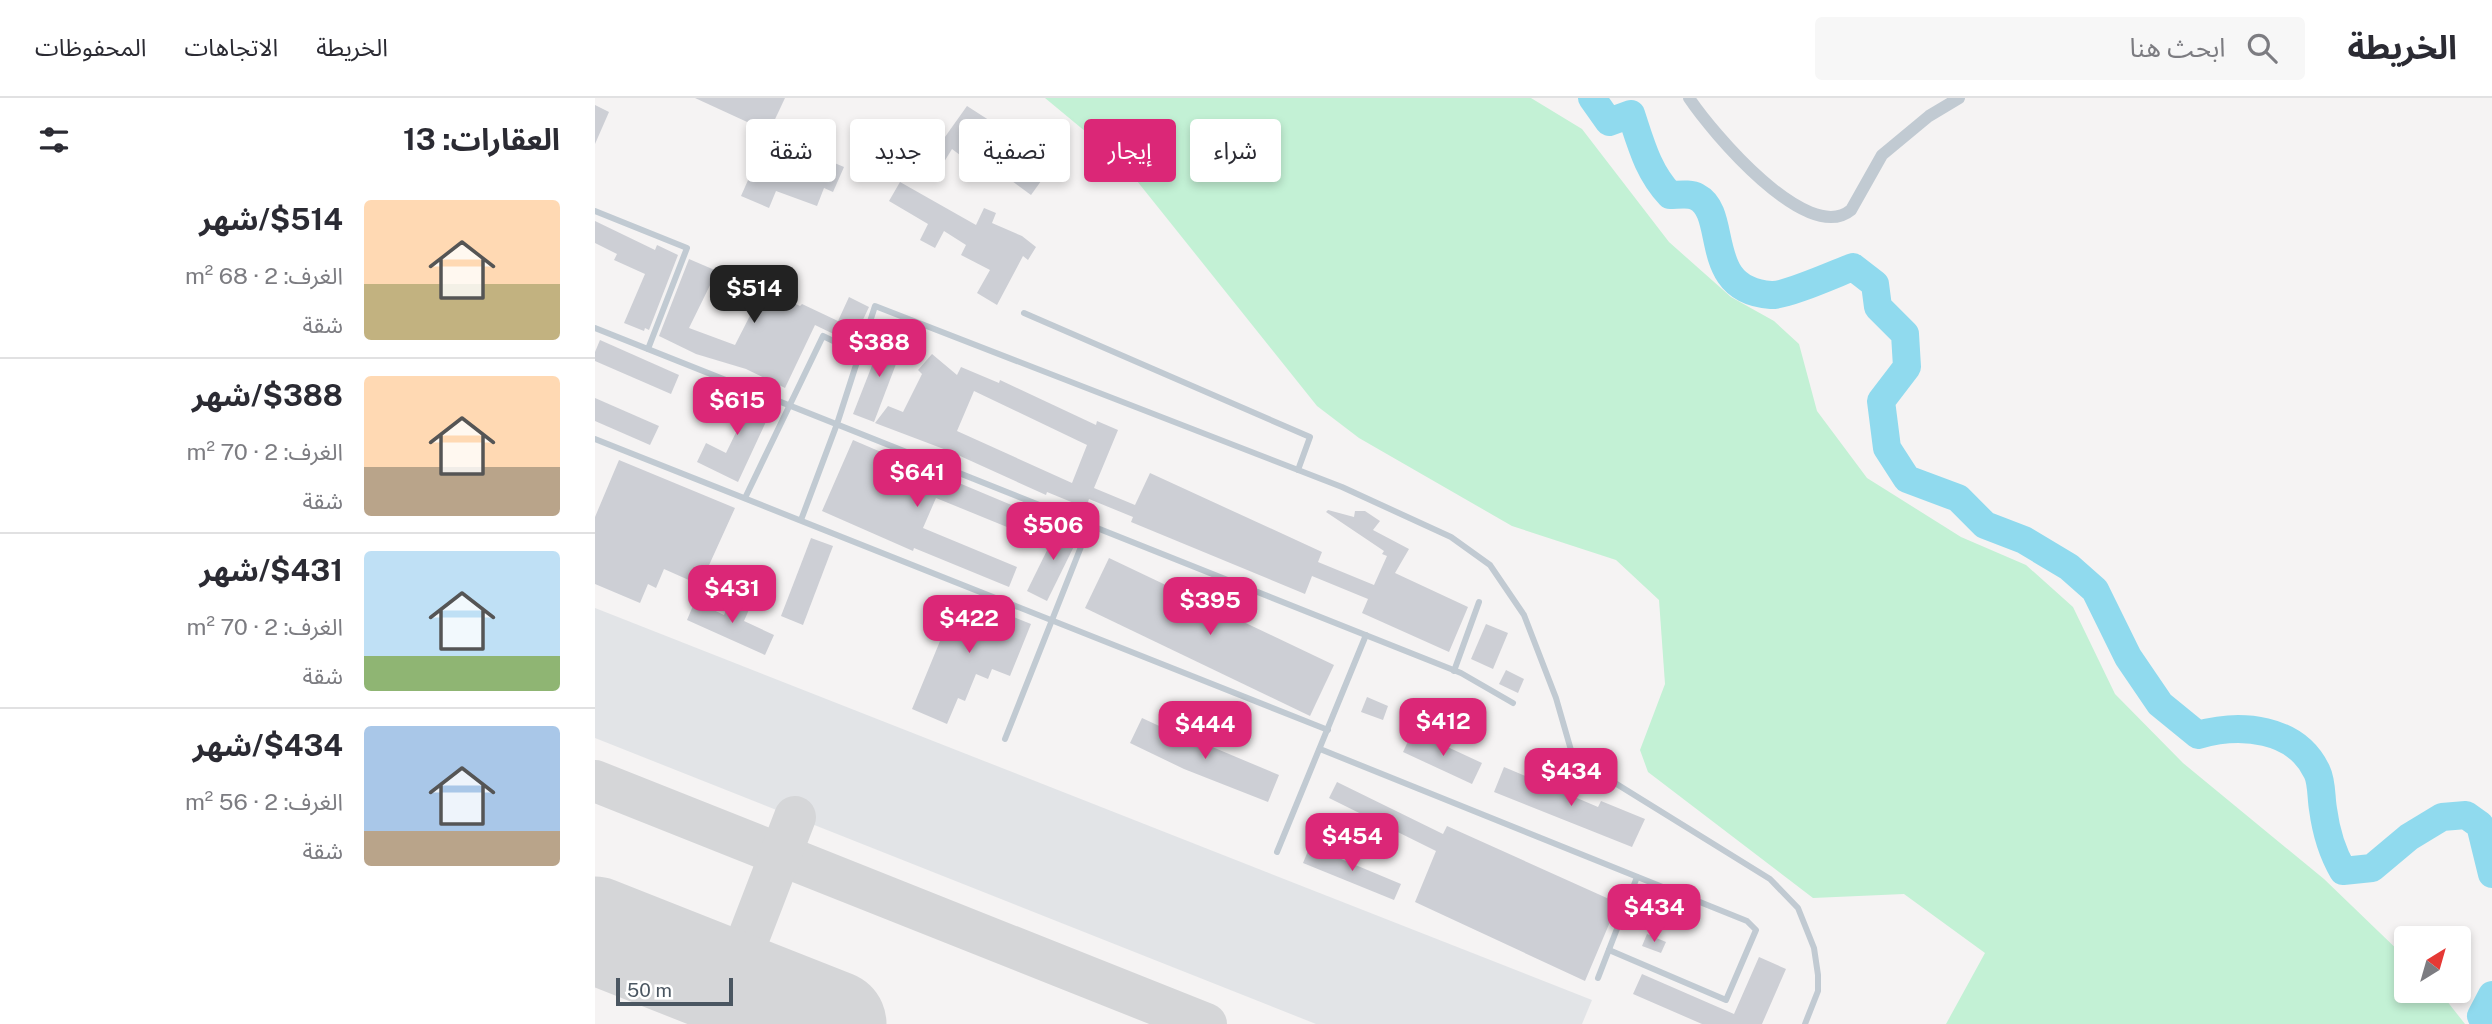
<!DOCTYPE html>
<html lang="ar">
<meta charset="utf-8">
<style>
:root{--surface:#fff;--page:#f7f7f7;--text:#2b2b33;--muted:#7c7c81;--line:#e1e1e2;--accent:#db2777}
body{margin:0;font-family:"Public Sans","Noto Sans Arabic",sans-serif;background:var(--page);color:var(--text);direction:rtl;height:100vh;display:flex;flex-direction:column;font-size:26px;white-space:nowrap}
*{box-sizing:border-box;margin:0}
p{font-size:23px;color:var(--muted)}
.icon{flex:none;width:38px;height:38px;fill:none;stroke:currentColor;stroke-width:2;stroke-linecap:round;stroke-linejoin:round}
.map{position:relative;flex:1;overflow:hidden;direction:ltr}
.sheet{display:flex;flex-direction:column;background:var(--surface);width:595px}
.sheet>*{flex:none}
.guide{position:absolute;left:21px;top:21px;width:665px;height:63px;direction:rtl;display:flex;gap:14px}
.needle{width:46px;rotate:37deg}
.tools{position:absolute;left:1799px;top:828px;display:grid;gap:14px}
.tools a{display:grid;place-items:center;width:77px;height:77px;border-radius:7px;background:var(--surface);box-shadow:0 4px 10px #0003;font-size:35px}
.scale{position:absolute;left:21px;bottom:18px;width:117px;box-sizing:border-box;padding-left:7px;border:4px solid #4a5661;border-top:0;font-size:19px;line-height:24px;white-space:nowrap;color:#4a5661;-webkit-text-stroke:5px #fff;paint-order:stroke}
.price{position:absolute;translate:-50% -60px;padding:0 16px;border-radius:14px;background:var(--accent);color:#fff;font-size:23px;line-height:46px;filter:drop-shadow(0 2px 4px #0008)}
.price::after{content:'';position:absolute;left:50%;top:42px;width:21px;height:16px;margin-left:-10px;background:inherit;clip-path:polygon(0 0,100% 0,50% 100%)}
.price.current{background:#222;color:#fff}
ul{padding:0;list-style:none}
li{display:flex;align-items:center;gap:21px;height:175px;padding:0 35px}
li+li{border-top:2px solid var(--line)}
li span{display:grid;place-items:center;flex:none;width:196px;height:140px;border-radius:7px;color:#555}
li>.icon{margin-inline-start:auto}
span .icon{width:84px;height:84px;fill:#fffc;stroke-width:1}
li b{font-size:30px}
h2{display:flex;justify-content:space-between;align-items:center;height:84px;padding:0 35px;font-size:30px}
.pill{padding:0 24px;border-radius:7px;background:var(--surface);box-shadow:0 4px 10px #0003;font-size:24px;line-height:63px}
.pill.current{background:var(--accent);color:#fff}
header{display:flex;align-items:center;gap:42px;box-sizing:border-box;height:98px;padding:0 35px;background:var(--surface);border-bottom:2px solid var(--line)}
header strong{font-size:33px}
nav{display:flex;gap:38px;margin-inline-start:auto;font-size:24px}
.search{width:490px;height:63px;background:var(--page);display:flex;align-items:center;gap:18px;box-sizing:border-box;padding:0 24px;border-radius:7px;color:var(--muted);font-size:26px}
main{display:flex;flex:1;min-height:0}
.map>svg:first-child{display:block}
.airport{fill:#e2e4e7}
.green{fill:#c3f1d5}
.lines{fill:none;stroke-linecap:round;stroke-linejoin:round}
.river{stroke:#90daee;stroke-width:28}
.taxiway{stroke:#d5d6d8;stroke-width:42}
.runway{stroke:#d5d6d8;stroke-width:107}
.building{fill:#cdcfd5;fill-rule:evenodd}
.service{stroke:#c1cad2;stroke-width:6}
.minor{stroke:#c1cad2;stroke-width:12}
</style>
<header>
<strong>الخريطة</strong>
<div class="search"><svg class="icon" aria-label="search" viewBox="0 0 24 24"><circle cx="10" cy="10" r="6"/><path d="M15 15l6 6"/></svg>ابحث هنا</div>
<nav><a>الخريطة</a><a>الاتجاهات</a><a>المحفوظات</a></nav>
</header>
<main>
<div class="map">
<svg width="1897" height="926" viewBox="0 0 1897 926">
<rect width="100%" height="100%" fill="#f5f3f3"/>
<polygon class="airport" points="0,510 997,902 987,926 721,926 0,640"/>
<polygon class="green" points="450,0 936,0 987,31 1074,144 1136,199 1179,223 1204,246 1222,313 1272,380 1366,439 1431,467 1478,509 1520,596 1588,665 1729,781 1811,860 1811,892 1844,893 1870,926 1351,926 1390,855 1309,796 1218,800 1053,674 1045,652 1070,586 1064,502 1021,462 917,428 764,340 722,308 526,63"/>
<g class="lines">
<g class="river">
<path d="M997 0 1014 24 1036 16C1046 46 1053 74 1075 97 1083 97 1095 95 1102 99 1135 116 1105 192 1176 197 1191 198 1242 175 1258 169L1280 186 1283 209 1310 236 1312 269 1286 303 1292 350 1312 381 1363 400 1390 427 1429 442 1474 469 1500 492 1533 559 1565 606 1603 637C1645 625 1701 629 1722 674 1727 684 1726 700 1728 711 1731 734 1737 754 1748 773L1777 770 1814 739 1847 719 1871 717 1885 727 1897 776"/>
<polyline points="1890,926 1886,918 1897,897"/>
</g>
<g class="taxiway">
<polyline points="0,683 611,926"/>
<polyline points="136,885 200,719"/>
</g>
<polyline class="runway" points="0,832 238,926"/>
</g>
<g class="building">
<polygon points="100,0 190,0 174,34"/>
<polygon points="0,7 14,14 0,46"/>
<polygon points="372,8 414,35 406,47 383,32 365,57 357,51 341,77 309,57 319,40 340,53"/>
<polygon points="173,37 249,69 238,94 229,90 222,108 181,93 174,110 146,98"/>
<polygon points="434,59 454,72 436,97 417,83"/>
<polygon points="305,84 381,127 389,110 401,115 397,125 427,138 441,149 433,162 428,158 402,207 382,195 395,172 366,157 371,147 349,133 340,150 325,142 333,126 294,103"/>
<polygon points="0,123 60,152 62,147 83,157 54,232 50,230 49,233 29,225 50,176 19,162 22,156 0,145"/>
<polygon points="94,161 122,173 94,230 140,247 163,202 121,177 126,169 139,175 144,167 159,175 154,183 205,208 207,206 243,223 254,199 274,209 257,245 220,227 190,290 151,271 101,256 64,238"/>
<polygon points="289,237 309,245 279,324 258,316"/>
<polygon points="5,242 84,277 76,296 0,263 0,254"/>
<path d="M337 256 362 277 366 269 404 285 405 282 501 327 502 323 523 332 499 390 540 407 555 375 727 454 723 464 779 487 792 458 787 456 789 453 731 414 733 412 759 419 760 413H770L785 423 778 432 814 451 800 475 873 509 854 554 767 515 773 501 717 478 710 496 536 424 538 419 494 401 491 410 452 394 451 397 354 353 280 325 293 308 308 314 327 276 323 272ZM379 293 492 347 477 385 362 333Z"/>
<polygon points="131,292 176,313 143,384 102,364 111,345 131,355 147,322 123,310"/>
<polygon points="0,300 64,328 55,347 0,323"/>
<polygon points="258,342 363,387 364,385 443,418 434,438 341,400 328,430 422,469 414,489 319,450 318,453 227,413"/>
<polygon points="24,362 140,410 105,487 69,471 61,490 53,486 45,505 0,486 0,419"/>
<polygon points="465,426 485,436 452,503 432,493"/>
<polygon points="216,440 238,448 208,527 186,518"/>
<polygon points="514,460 739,567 715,618 490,510"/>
<polygon points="364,497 436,526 415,578 397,571 393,581 381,576 370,603 363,600 352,626 317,611"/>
<polygon points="137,499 156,507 149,523 179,537 170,557 92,522 100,503 129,517"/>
<polygon points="891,526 913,535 898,571 876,561"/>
<polygon points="911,572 929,581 923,595 904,586"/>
<polygon points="772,599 793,608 788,622 766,614"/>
<polygon points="547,620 614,651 615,648 684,677 673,704 589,671 535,645"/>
<polygon points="818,633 887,665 877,686 808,654"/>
<polygon points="909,669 1003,709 1006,703 1050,721 1037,749 899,694"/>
<polygon points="742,684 848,736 852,728 1023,805 990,883 820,804 841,753 734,700"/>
<polygon points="715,748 806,786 799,802 708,765"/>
<polygon points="1052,836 1071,844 1066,855 1047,848"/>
<polygon points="1164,859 1191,871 1167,926 1107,926 1038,896 1047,876 1139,916"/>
</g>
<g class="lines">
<g class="service">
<polyline points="0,113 92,150 53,251"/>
<polyline points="429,215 715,339 703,372"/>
<polyline points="0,230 866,575 918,605"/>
<polyline points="0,341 733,632"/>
<polyline points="150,400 228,238 265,256"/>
<polyline points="206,422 242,326 280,208 747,389 856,439 895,467 929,517 961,600 978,659 1175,781 1203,810 1219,850 1223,877 1223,893 1210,926"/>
<polyline points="859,573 884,504"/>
<polyline points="410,641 495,426"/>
<polyline points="725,651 1152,823 1161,832 1131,902 1014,852"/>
<polyline points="682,754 771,537"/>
<polyline points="1003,880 1042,779"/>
</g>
<path class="minor" d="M1094 0C1116 33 1212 148 1256 112L1287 57 1334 18 1364 0"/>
</g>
</svg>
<div class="tools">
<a><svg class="needle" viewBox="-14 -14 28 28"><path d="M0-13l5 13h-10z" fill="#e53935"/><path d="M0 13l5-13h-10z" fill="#7c7c81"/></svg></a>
</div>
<div class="scale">50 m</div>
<b class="price current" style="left:159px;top:227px">$514</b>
<b class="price" style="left:284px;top:281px">$388</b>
<b class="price" style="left:142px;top:339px">$615</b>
<b class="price" style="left:322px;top:411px">$641</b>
<b class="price" style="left:458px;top:464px">$506</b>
<b class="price" style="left:137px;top:527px">$431</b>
<b class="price" style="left:615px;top:539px">$395</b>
<b class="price" style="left:374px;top:557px">$422</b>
<b class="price" style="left:848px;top:660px">$412</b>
<b class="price" style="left:610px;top:663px">$444</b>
<b class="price" style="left:976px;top:710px">$434</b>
<b class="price" style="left:757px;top:775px">$454</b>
<b class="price" style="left:1059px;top:846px">$434</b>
<div class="guide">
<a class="pill">شراء</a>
<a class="pill current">إيجار</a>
<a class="pill">تصفية</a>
<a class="pill">جديد</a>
<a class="pill">شقة</a>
</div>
</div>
<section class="sheet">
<h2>العقارات: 13<svg class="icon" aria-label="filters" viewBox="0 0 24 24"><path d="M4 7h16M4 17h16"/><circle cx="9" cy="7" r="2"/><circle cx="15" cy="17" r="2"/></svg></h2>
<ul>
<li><span style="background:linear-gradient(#ffd9b3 60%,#c2b280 0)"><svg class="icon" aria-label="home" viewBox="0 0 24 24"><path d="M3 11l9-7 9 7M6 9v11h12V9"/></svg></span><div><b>$514/شهر</b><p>الغرف: 2 · 68 m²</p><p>شقة</p></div></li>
<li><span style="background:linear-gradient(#ffd9b3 65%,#b9a48a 0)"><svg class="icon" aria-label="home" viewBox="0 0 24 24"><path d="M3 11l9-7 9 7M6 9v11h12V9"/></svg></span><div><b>$388/شهر</b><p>الغرف: 2 · 70 m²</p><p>شقة</p></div></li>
<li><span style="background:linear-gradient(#bfe0f5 75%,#8fb573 0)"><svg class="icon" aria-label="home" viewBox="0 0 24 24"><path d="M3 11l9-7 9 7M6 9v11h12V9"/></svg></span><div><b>$431/شهر</b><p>الغرف: 2 · 70 m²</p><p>شقة</p></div></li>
<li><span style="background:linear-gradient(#a9c7e8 75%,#b9a48a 0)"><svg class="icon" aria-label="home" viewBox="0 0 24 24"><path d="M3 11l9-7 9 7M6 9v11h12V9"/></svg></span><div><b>$434/شهر</b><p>الغرف: 2 · 56 m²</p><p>شقة</p></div></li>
</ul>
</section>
</main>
